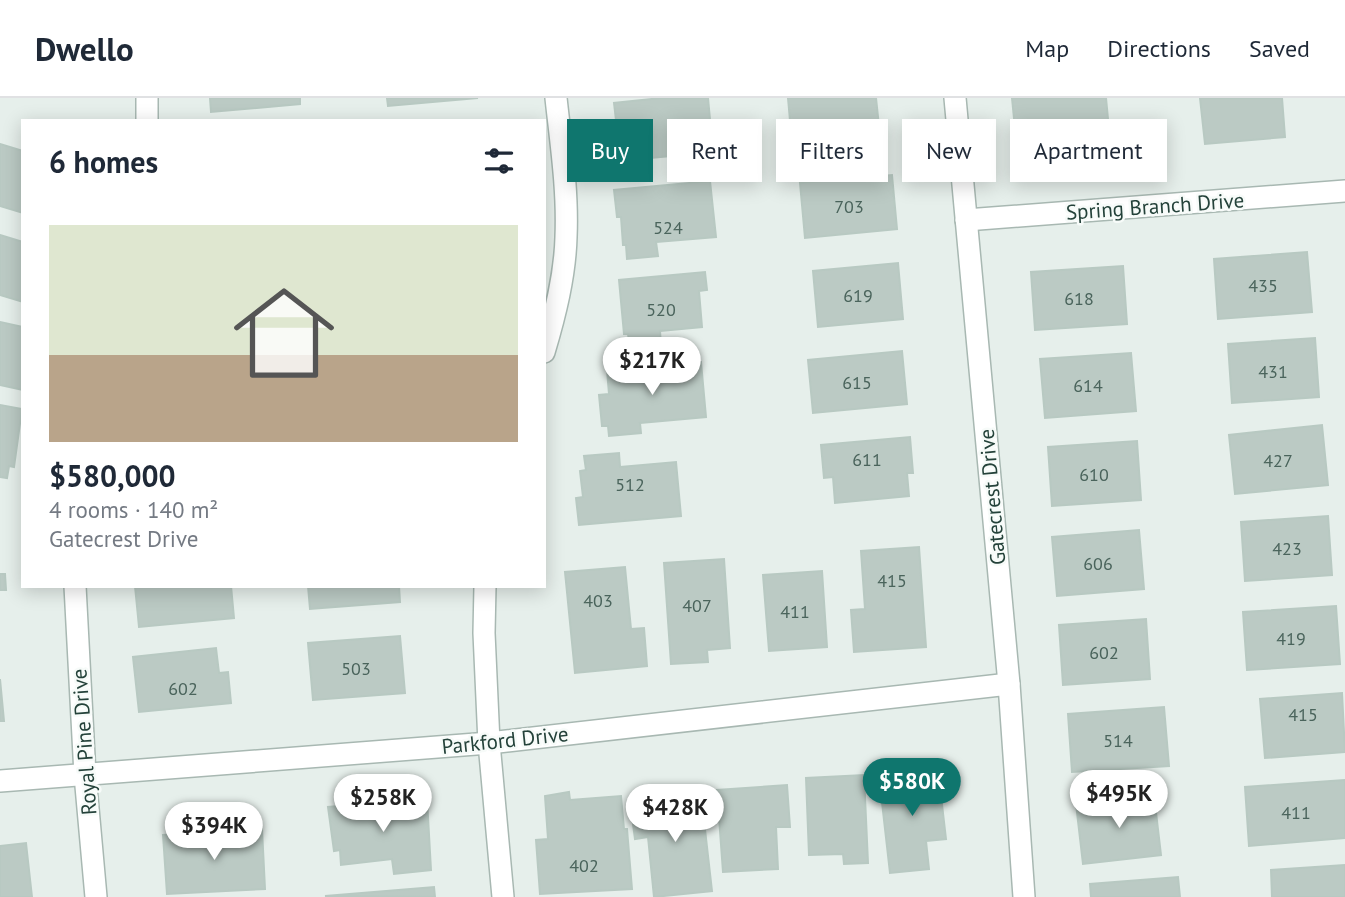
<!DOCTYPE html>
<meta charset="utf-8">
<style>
:root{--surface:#fff;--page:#f6f6f7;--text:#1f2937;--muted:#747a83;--line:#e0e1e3;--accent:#0f766e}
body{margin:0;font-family:"PT Sans",sans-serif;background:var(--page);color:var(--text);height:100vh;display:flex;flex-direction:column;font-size:26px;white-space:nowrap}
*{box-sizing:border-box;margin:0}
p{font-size:23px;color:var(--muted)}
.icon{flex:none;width:38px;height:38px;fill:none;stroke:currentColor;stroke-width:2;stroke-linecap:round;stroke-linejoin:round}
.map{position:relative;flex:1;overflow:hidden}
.side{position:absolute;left:21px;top:21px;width:525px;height:469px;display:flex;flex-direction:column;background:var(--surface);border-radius:0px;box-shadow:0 4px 18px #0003}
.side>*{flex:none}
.top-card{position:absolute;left:567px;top:21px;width:665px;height:63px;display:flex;gap:14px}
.price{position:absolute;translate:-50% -60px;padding:0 16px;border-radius:24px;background:#fff;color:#222;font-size:23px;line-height:46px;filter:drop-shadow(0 2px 4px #0008)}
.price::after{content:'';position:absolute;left:50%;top:42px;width:21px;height:16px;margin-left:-10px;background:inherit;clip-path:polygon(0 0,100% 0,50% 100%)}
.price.current{background:var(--accent);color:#fff}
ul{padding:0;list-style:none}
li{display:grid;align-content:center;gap:14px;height:371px;padding:0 28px}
li span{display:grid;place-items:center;height:217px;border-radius:0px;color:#555}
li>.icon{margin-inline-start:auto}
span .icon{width:126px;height:126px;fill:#fffc;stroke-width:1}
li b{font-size:30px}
h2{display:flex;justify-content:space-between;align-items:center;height:84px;padding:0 28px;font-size:30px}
.tag{padding:0 24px;border-radius:0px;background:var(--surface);box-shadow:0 4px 18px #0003;font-size:24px;line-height:63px}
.tag.current{background:var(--accent);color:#fff}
header{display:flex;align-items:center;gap:42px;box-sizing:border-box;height:98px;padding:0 35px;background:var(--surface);border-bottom:2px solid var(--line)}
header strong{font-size:33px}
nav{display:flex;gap:38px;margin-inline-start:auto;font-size:24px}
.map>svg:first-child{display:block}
.building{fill:#bbcac4;stroke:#b8c9c2;stroke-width:2}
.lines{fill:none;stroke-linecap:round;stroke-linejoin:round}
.street-casing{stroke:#a8b8b2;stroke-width:24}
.street{stroke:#fff;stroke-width:21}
.labels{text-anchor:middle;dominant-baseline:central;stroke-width:5;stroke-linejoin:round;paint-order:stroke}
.number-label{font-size:18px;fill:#4a645c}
.street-label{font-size:21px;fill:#24423a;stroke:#f7fbf9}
</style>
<header>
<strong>Dwello</strong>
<nav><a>Map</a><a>Directions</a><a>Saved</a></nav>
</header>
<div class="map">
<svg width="1345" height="799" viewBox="0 0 1345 799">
<rect width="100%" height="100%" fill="#e6efeb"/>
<g class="building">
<polygon points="210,0 300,0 300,6 211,14"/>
<polygon points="387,0 478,0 388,8"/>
<polygon points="661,0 708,0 713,54 650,60 651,70 616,73 615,64 609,64 607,32 617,31 614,5"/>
<polygon points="788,0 876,0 881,47 793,56"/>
<polygon points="1012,0 1106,0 1110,42 1017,51"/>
<polygon points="1200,0 1282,0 1285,39 1205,46"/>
<polygon points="0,46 23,53 23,115 0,108"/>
<polygon points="892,77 897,131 805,140 800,85"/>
<polygon points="710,83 716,139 656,144 658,158 627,161 626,147 623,147 621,119 617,119 614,92"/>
<polygon points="0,137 23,144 23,204 0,197"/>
<polygon points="1307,154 1312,214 1218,221 1214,161"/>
<polygon points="898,165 903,221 818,229 813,173"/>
<polygon points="1123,168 1127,226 1035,232 1031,174"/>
<polygon points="705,174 707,192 699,193 702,229 660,233 661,247 630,250 628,236 624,236 619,182"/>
<polygon points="0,224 23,229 23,292 0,287"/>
<polygon points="1315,240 1319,299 1232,305 1228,246"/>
<polygon points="902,253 907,306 813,315 808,262"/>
<polygon points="1131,255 1136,313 1045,320 1040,261"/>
<polygon points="701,264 706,319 640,325 641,335 609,338 608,328 602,328 599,297 609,296 607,272"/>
<polygon points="0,307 22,311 14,369 9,368 7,380 0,379"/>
<polygon points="1322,327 1328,387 1235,396 1229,337"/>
<polygon points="910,339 913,375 907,375 909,398 835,405 833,379 824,380 821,347"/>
<polygon points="1137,343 1141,402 1052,408 1048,349"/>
<polygon points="619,355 620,369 676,364 681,418 579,427 576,400 583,399 580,373 586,372 584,358"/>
<polygon points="1328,418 1332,477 1245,483 1241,424"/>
<polygon points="1139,432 1144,491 1057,498 1052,439"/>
<polygon points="919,449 926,549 854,554 851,512 865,511 861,453"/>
<polygon points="724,461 730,550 707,552 708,564 671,566 664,465"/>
<polygon points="625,469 631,531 644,530 647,568 575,575 565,474"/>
<polygon points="822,473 827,549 769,553 763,477"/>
<polygon points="0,476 5,476 6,492 0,492"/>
<polygon points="135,488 231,488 234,520 139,529"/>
<polygon points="308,488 399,488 400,504 310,511"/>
<polygon points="1336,508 1340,566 1247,572 1243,514"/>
<polygon points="1146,521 1150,581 1063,587 1059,527"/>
<polygon points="400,538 405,595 313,602 308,545"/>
<polygon points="216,550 219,575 228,574 231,605 139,614 133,559"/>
<polygon points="0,581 4,623 0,623"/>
<polygon points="1342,595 1345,654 1265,660 1260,601"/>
<polygon points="1164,609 1169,668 1072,674 1068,616"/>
<polygon points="938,672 946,741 926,743 929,771 890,775 879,678"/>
<polygon points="864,677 868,765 844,766 843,756 809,757 806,680"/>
<polygon points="1345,682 1345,740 1249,748 1245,689"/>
<polygon points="787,687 790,729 776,729 778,771 723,774 717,692"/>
<polygon points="569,694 570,702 621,698 624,731 627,731 632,791 540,796 536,742 548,741 545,698"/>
<polygon points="701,696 712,793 654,799 648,739 635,741 630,704"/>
<polygon points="1154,697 1161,757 1083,766 1076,706"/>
<polygon points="427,701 431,772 394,776 392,761 341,767 340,752 334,753 328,709"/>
<polygon points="262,731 265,791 167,796 163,737"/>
<polygon points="26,745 32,799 0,799 0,748"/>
<polygon points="1345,767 1345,799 1272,799 1271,772"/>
<polygon points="1178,779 1180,799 1091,799 1090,786"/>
<polygon points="434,789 435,799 325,798"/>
</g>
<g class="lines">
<defs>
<g id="street">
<polyline points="147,0 147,23"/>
<polyline points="955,0 1009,586 1024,799"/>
<polyline points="966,122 1345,93"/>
<path d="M544 254C555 217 565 178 566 139 568 93 561 46 556 0"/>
<polyline points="75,488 85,677 96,799"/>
<polyline points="485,488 484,535 489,645 503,799"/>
<polyline points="0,683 489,645 1009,586"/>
</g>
</defs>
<use href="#street" class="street-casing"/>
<use href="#street" class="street"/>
</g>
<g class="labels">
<g class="number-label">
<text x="849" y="108">703</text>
<text x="668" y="129">524</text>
<text x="1263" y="187">435</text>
<text x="858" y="197">619</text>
<text x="1079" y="200">618</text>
<text x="661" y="211">520</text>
<text x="1273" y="273">431</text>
<text x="857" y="284">615</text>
<text x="1088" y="287">614</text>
<text x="867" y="361">611</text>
<text x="1278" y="362">427</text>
<text x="1094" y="376">610</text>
<text x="630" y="386">512</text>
<text x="1287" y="450">423</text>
<text x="1098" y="465">606</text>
<text x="892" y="482">415</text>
<text x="598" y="502">403</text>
<text x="697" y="507">407</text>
<text x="795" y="513">411</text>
<text x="1291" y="540">419</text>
<text x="1104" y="554">602</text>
<text x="356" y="570">503</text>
<text x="183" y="590">602</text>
<text x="1303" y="616">415</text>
<text x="1118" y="642">514</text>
<text x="1296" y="714">411</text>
<text x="584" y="767">402</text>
</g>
<g class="street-label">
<text transform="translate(1155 108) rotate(-4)">Spring Branch Drive</text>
<text transform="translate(992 399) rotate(-95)">Gatecrest Drive</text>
<text transform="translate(505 642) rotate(-6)">Parkford Drive</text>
<text transform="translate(84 644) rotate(-94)">Royal Pine Drive</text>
</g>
</g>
</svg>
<b class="price" style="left:652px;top:299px">$217K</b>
<b class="price current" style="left:912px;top:720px">$580K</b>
<b class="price" style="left:1119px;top:732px">$495K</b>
<b class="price" style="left:383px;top:736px">$258K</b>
<b class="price" style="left:675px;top:746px">$428K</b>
<b class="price" style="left:214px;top:764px">$394K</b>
<div class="top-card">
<a class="tag current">Buy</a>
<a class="tag">Rent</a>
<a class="tag">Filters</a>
<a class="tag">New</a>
<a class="tag">Apartment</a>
</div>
<section class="side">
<h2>6 homes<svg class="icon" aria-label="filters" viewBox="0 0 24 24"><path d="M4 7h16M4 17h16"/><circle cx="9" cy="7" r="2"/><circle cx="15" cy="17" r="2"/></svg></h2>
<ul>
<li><span style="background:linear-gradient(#dfe7d0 60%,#b9a48a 0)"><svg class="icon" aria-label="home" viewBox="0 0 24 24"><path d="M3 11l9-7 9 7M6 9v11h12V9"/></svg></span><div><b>$580,000</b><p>4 rooms · 140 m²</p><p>Gatecrest Drive</p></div></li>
</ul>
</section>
</div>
